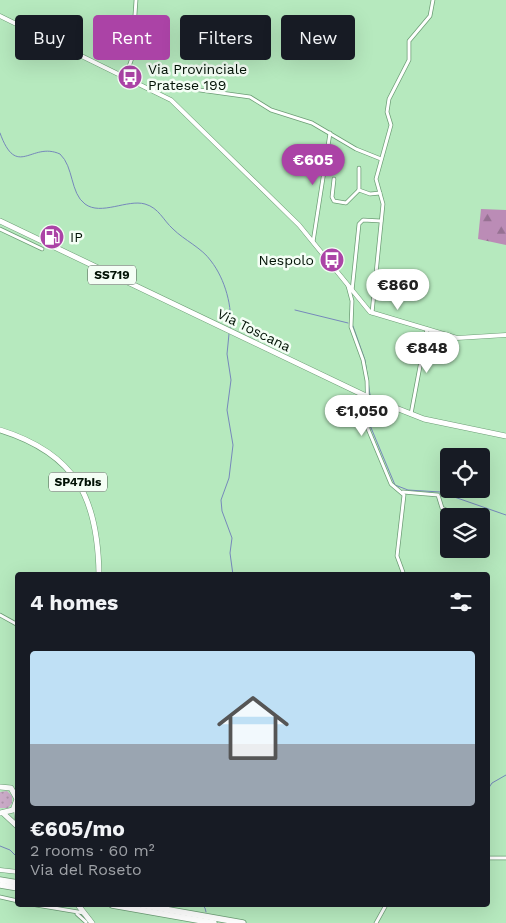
<!DOCTYPE html>
<meta charset="utf-8">
<style>
:root{--surface:#171b24;--page:#20242c;--text:#f1f3f6;--muted:#9ea1a6;--accent:#ab43a6}
body{margin:0;font-family:"Work Sans",sans-serif;background:var(--page);color:var(--text);height:100vh;display:flex;flex-direction:column;font-size:19px;white-space:nowrap}
*{box-sizing:border-box;margin:0}
p{font-size:16px;color:var(--muted)}
.icon{flex:none;width:28px;height:28px;fill:none;stroke:currentColor;stroke-width:2;stroke-linecap:round;stroke-linejoin:round}
.map{position:relative;flex:1;overflow:hidden}
.sheet{position:absolute;left:15px;top:572px;width:475px;height:335px;display:flex;flex-direction:column;background:var(--surface);border-radius:5px;box-shadow:0 5px 20px #0002}
.sheet>*{flex:none}
.top-card{position:absolute;left:15px;top:15px;width:476px;height:45px;display:flex;gap:10px}
.controls{position:absolute;left:440px;top:448px;display:grid;gap:10px}
.controls a{display:grid;place-items:center;width:50px;height:50px;border-radius:5px;background:var(--surface);box-shadow:0 5px 20px #0002;font-size:25px}
.price{position:absolute;translate:-50% -42px;padding:0 11px;border-radius:18px;background:#fff;color:#222;font-size:16px;line-height:32px;filter:drop-shadow(0 1px 2px #0008)}
.price::after{content:'';position:absolute;left:50%;top:30px;width:15px;height:11px;margin-left:-8px;background:inherit;clip-path:polygon(0 0,100% 0,50% 100%)}
.price.on{background:var(--accent);color:#fff}
ul{padding:0;list-style:none}
li{display:grid;align-content:center;gap:10px;height:265px;padding:0 15px}
li span{display:grid;place-items:center;height:155px;border-radius:5px;color:#555}
li>.icon{margin-inline-start:auto}
span .icon{width:90px;height:90px;fill:#fffc;stroke-width:1}
li b{font-size:21px}
h2{display:flex;justify-content:space-between;align-items:center;height:60px;padding:0 15px;font-size:21px}
.pill{padding:0 18px;border-radius:5px;background:var(--surface);box-shadow:0 5px 20px #0002;font-size:18px;line-height:45px}
.pill.on{background:var(--accent);color:#fff}
.map>svg:first-child{display:block}
.grass{fill:url(#grass-dots)}
.forest{fill:url(#forest-firs)}
.lines{fill:none;stroke-linecap:round;stroke-linejoin:round}
.stream{stroke:#7688bb;stroke-width:1}
.minor-casing{stroke:#6c9d75;stroke-width:4.5}
.tertiary-casing{stroke:#6c9d75;stroke-width:5}
.primary-casing{stroke:#6c9d75;stroke-width:6}
.motorway-casing{stroke:#6c9d75;stroke-width:7}
.minor{stroke:#fff;stroke-width:3}
.tertiary{stroke:#fff;stroke-width:4}
.primary{stroke:#fff;stroke-width:5}
.motorway{stroke:#fff;stroke-width:5.5}
.labels{text-anchor:middle;dominant-baseline:central;stroke-width:5;stroke-linejoin:round;paint-order:stroke}
.shield{fill:#f4fef5;stroke:#4b594d;stroke-width:1}
.shield-label{font-size:12px;font-weight:bold;fill:#021205}
.poi-label{font-size:14px;fill:#021205;stroke:#f4fef5;text-anchor:start}
.street-label{font-size:14px;fill:#021205;stroke:#f4fef5}
</style>
<div class="map">
<svg width="506" height="923" viewBox="0 0 506 923">
<defs>
<pattern id="grass-dots" width="8" height="8" patternUnits="userSpaceOnUse" patternTransform="scale(1.25)"><rect width="8" height="8" fill="#ccacc9"/><path d="M2 2h.1M6 6h.1" fill="none" stroke="#ae93ab" stroke-width="1.8" stroke-linecap="round"/></pattern>
<pattern id="forest-firs" width="22" height="20" patternUnits="userSpaceOnUse" patternTransform="scale(1.25)"><rect width="22" height="20" fill="#bb8cb6"/><path d="M5 1l3.5 6h-7zM16 11l3.5 6h-7z" fill="#967192"/></pattern>
</defs>
<rect width="100%" height="100%" fill="#b6e9be"/>
<polygon class="grass" points="0,792 7,791 12,796 12,803 8,808 0,808"/>
<polygon class="forest" points="481,209 506,210 506,245 478,239"/>
<g class="lines">
<g class="stream">
<path d="M0 133C17 180 31 141 60 154 74 167 70 193 85 204 101 216 127 199 145 204 159 208 163 220 173 229 184 240 202 248 211 261 225 279 233 307 230 330"/>
<polyline points="295,310 348,323"/>
<polyline points="353,326 365,360 370,395"/>
<polyline points="229,334 227,354 231,380 227,410 233,445 229,478 221,500 222,511 232,538 230,553 233,575"/>
<polyline points="369,412 370,403"/>
<polyline points="369,423 395,485 408,490 440,492 506,515"/>
<polyline points="488,789 492,783 506,775"/>
<polyline points="0,846 10,850 18,858"/>
<polyline points="202,905 205,908 206,912"/>
</g>
<defs>
<g id="minor">
<polyline points="125,78 132,58 136,0"/>
<polyline points="152,90 158,86 178,87 250,97 271,110 312,123 356,149 381,159"/>
<polyline points="297,154 325,164"/>
<polyline points="359,168 359,190 370,194 380,193"/>
<polyline points="334,179 332,197 334,201 346,203 359,190"/>
<polyline points="0,229 42,249"/>
<polyline points="313,242 330,133"/>
<polyline points="348,286 352,301 351,327 363,360 367,381 368,429 391,484 404,495 397,556 404,575"/>
<polyline points="352,291 359,224 363,220 381,221"/>
<polyline points="372,313 383,204 376,179 391,125 387,112 389,99 409,60 409,41 430,16 433,0"/>
<polyline points="411,414 427,329"/>
<polyline points="403,492 438,495 442,508 446,510 483,512"/>
<polyline points="0,615 18,625"/>
<polyline points="488,858 506,858"/>
<polyline points="0,897 18,901"/>
<polyline points="36,905 84,913"/>
<polyline points="77,914 86,922"/>
<polyline points="376,923 386,905"/>
</g>
<g id="tertiary">
<polyline points="0,16 171,100 299,225 370,312 457,338 506,335"/>
<polyline points="0,870 18,872"/>
</g>
<g id="primary">
<polyline points="0,221 368,397 424,419 506,436"/>
<path d="M0 430C77 454 98 499 99 575"/>
<polyline points="0,787 11,788 17,799 13,810 0,813"/>
<polyline points="16,806 18,823"/>
<polyline points="3,813 18,827"/>
<polyline points="78,905 92,923"/>
</g>
<g id="motorway">
<polyline points="0,880 18,883"/>
<polyline points="0,885 18,888"/>
<polyline points="112,905 214,923"/>
<polyline points="141,905 243,923"/>
</g>
</defs>
<use href="#minor" class="minor-casing"/>
<use href="#tertiary" class="tertiary-casing"/>
<use href="#primary" class="primary-casing"/>
<use href="#motorway" class="motorway-casing"/>
<use href="#minor" class="minor"/>
<use href="#tertiary" class="tertiary"/>
<use href="#primary" class="primary"/>
<use href="#motorway" class="motorway"/>
</g>
<defs>
<symbol id="bus-disc" viewBox="-11 -11 22 22"><circle r="9.5" fill="#ab43a6" stroke="#f4fef5"/><path d="M-5-6H5V4H4V6H2V4H-2V6H-4V4H-5ZM-3.5-4V0h7V-4ZM-3.5 1.2v1.5H-2V1.2ZM2 1.2v1.5H3.5V1.2Z" fill="#fff"/></symbol>
<symbol id="fuel-disc" viewBox="-11 -11 22 22"><circle r="9.5" fill="#ab43a6" stroke="#f4fef5"/><path d="M-5.5-6h7V0h2V4h1.3V-2.5L3-4.5l.8-.8L6-3V5H2.5V1h-1V6h-7ZM-4.2-4.7v3.2H.2V-4.7Z" fill="#fff"/></symbol>
</defs>
<g fill-rule="evenodd">
<use href="#bus-disc" x="116" y="63" width="28" height="28"/>
<use href="#fuel-disc" x="38" y="223" width="28" height="28"/>
<use href="#bus-disc" x="318" y="246" width="28" height="28"/>
</g>
<g class="labels">
<g class="shield">
<rect x="88" y="265.5" width="48" height="19" rx="4"/>
<rect x="49" y="472.5" width="58" height="19" rx="4"/>
</g>
<g class="shield-label">
<text x="112" y="275">SS719</text>
<text x="78" y="482">SP47bis</text>
</g>
<g class="poi-label">
<text x="148" y="69">Via Provinciale<tspan x="148" dy="16">Pratese 199</tspan></text>
<text x="70" y="237">IP</text>
<text x="314" y="260" text-anchor="end">Nespolo</text>
</g>
<g class="street-label">
<text transform="translate(254 330) rotate(26)">Via Toscana</text>
</g>
</g>
</svg>
<div class="controls">
<a><svg class="icon" aria-label="locate" viewBox="0 0 24 24"><circle cx="12" cy="12" r="6"/><path d="M12 2v4M12 18v4M2 12h4M18 12h4"/></svg></a>
<a><svg class="icon" aria-label="layers" viewBox="0 0 24 24"><path d="M12 4l9 5-9 5-9-5zM3 14l9 5 9-5"/></svg></a>
</div>
<b class="price on" style="left:313px;top:186px">€605</b>
<b class="price" style="left:398px;top:311px">€860</b>
<b class="price" style="left:427px;top:374px">€848</b>
<b class="price" style="left:362px;top:437px">€1,050</b>
<div class="top-card">
<a class="pill">Buy</a>
<a class="pill on">Rent</a>
<a class="pill">Filters</a>
<a class="pill">New</a>
</div>
<section class="sheet">
<h2>4 homes<svg class="icon" aria-label="filters" viewBox="0 0 24 24"><path d="M4 7h16M4 17h16"/><circle cx="9" cy="7" r="2"/><circle cx="15" cy="17" r="2"/></svg></h2>
<ul>
<li><span style="background:linear-gradient(#bfe0f5 60%,#9aa5b1 0)"><svg class="icon" aria-label="home" viewBox="0 0 24 24"><path d="M3 11l9-7 9 7M6 9v11h12V9"/></svg></span><div><b>€605/mo</b><p>2 rooms · 60 m²</p><p>Via del Roseto</p></div></li>
</ul>
</section>
</div>
